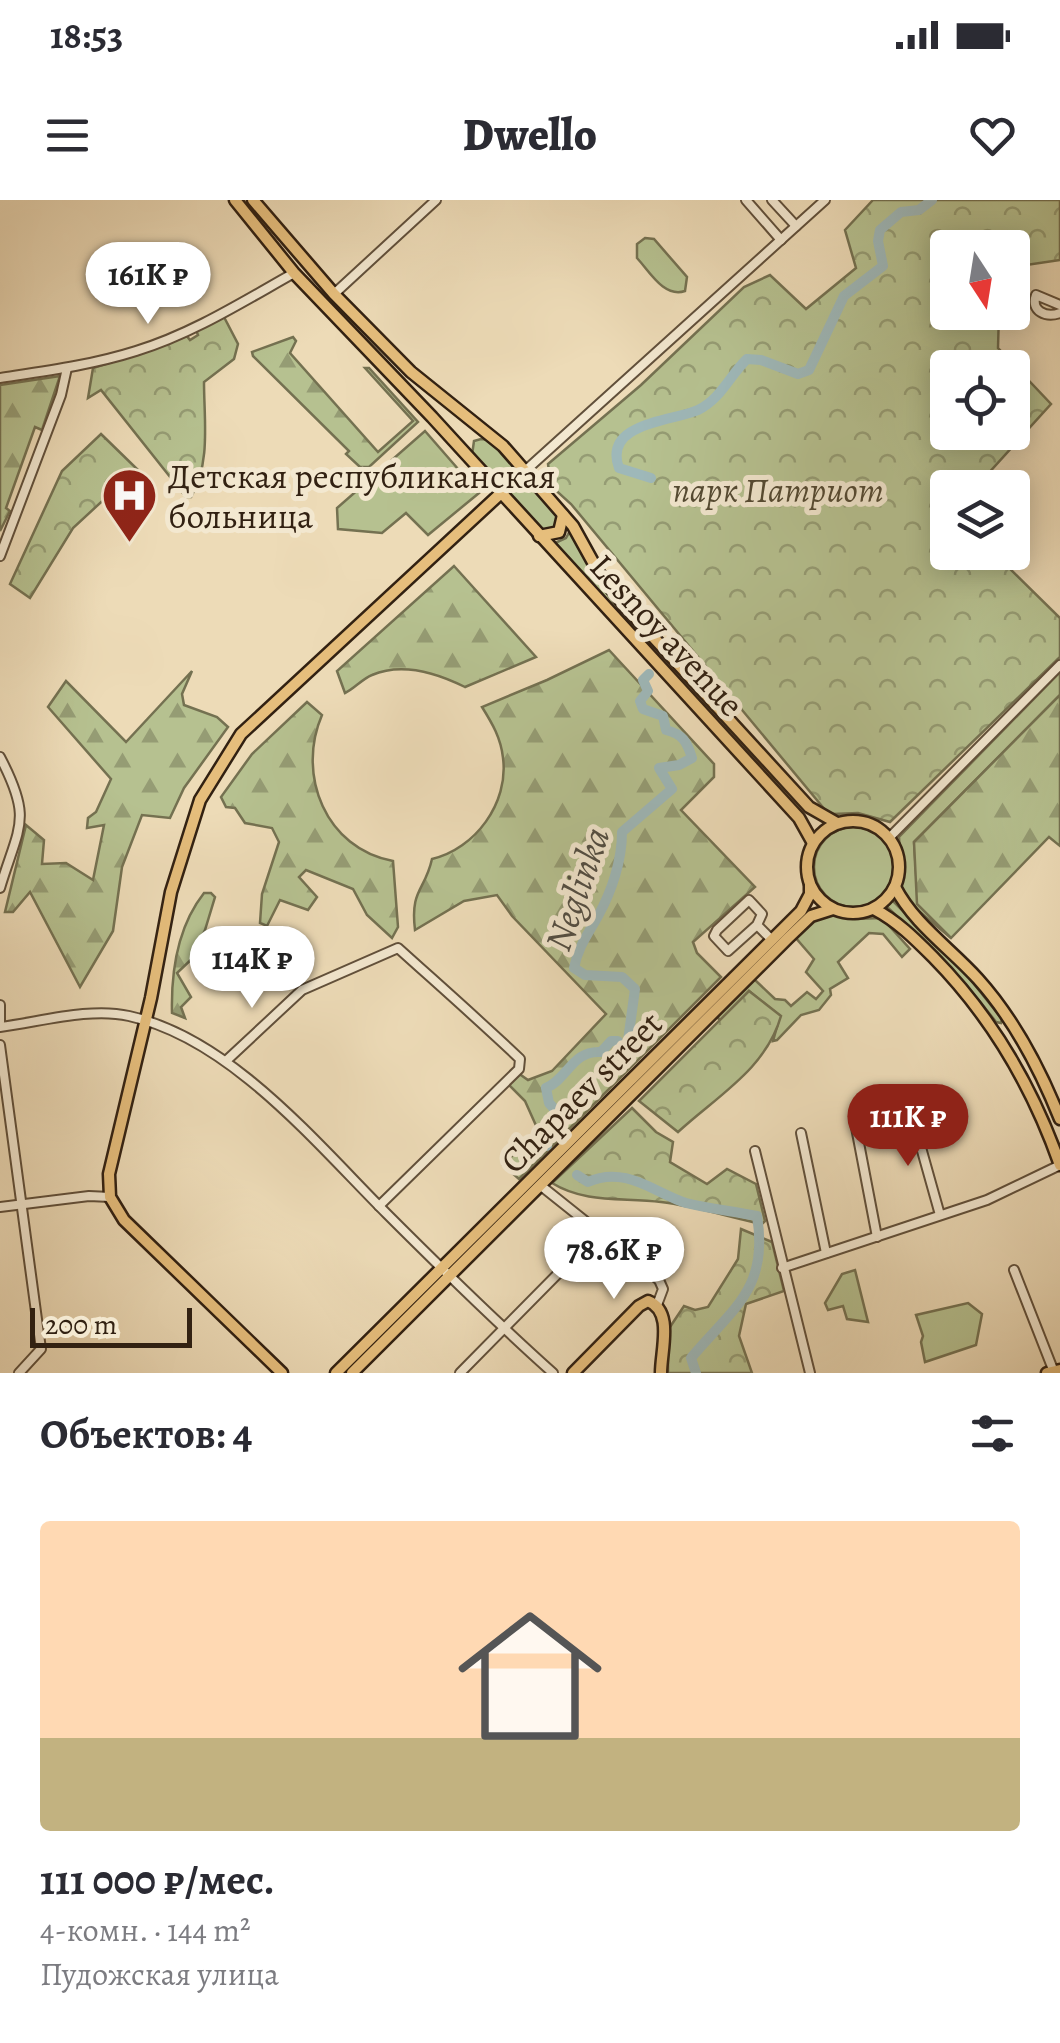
<!DOCTYPE html>
<html lang="ru">
<meta charset="utf-8">
<style>
:root{--surface:#fff;--page:#f2f2f3;--text:#2b2b33;--muted:#7c7c81;--line:#e1e1e2;--accent:#8f2418}
body{margin:0;font-family:Alegreya,serif;background:var(--page);color:var(--text);height:100vh;display:flex;flex-direction:column;font-size:38px;white-space:nowrap}
*{box-sizing:border-box;margin:0}
p{font-size:32px;color:var(--muted)}
.icon{flex:none;width:55px;height:55px;fill:none;stroke:currentColor;stroke-width:2;stroke-linecap:round;stroke-linejoin:round}
.map{position:relative;height:1173px;overflow:hidden}
.details{display:flex;flex-direction:column;background:var(--surface);flex:1}
.details>*{flex:none}
.needle{width:65px;rotate:168deg}
.tools{position:absolute;left:930px;top:30px;display:grid;gap:20px}
.tools a{display:grid;place-items:center;width:100px;height:100px;border-radius:10px;background:var(--surface);box-shadow:0 5px 25px #0003;font-size:50px}
.scale{position:absolute;left:30px;bottom:25px;width:162px;box-sizing:border-box;padding-left:10px;border:5px solid #322112;border-top:0;font-size:28px;line-height:35px;white-space:nowrap;color:#322112;-webkit-text-stroke:8px #f3e8d0;paint-order:stroke}
.price{position:absolute;translate:-50% -85px;padding:0 22px;border-radius:35px;background:#fff;color:#222;font-size:32px;line-height:65px;filter:drop-shadow(0 2px 5px #0008)}
.price::after{content:'';position:absolute;left:50%;top:60px;width:30px;height:22px;margin-left:-15px;background:inherit;clip-path:polygon(0 0,100% 0,50% 100%)}
.price.active{background:var(--accent);color:#fff}
ul{padding:0;list-style:none}
li{display:grid;align-content:center;gap:20px;height:530px;padding:0 40px}
li+li{border-top:2px solid var(--line)}
li span{display:grid;place-items:center;height:310px;border-radius:10px;color:#555}
li>.icon{margin-inline-start:auto}
span .icon{width:180px;height:180px;fill:#fffc;stroke-width:1}
li b{font-size:42px}
h2{display:flex;justify-content:space-between;align-items:center;height:120px;padding:0 40px;font-size:42px}
.status{display:flex;justify-content:space-between;align-items:center;height:70px;padding:0 50px;background:var(--surface);direction:ltr}
.status svg{height:28px;fill:currentColor}
header{display:flex;justify-content:space-between;align-items:center;height:130px;padding:0 40px;background:var(--surface);font-size:45px;font-weight:800}
.map>svg:first-child{display:block}
.grass{fill:#b6c190;stroke:#747151;stroke-width:2.5}
.forest{fill:url(#forest-firs);stroke:#747151;stroke-width:2.5}
.park{fill:url(#park-crowns);stroke:#747151;stroke-width:2.5;fill-rule:evenodd}
.lines{fill:none;stroke-linecap:round;stroke-linejoin:round}
.river{stroke:#9eb8b9;stroke-width:10}
.minor-casing{stroke:#61503b;stroke-width:12}
.major-casing{stroke:#322112;stroke-width:15}
.minor{stroke:#f3e8d0;stroke-width:8}
.major{stroke:#e6be7c;stroke-width:10}
.labels{text-anchor:middle;dominant-baseline:central;stroke-width:10;stroke-linejoin:round;paint-order:stroke}
.poi-label{font-size:35px;fill:#322112;stroke:#f3e8d0;text-anchor:start}
.park-label{font-size:35px;font-style:italic;fill:#534932;stroke:#f3e8d0}
.street-label{font-size:35px;fill:#322112;stroke:#f3e8d0}
.water-label{font-size:38px;font-style:italic;fill:#524e44;stroke:#f3e8d0}
</style>
<div class="status"><b>18:53</b><svg viewBox="0 0 49 12"><path d="M0 12V9h3v3zM5 12V6h3v6zM10 12V3h3v9zM15 12V0h3v12zM26 1h20v11H26zM47 4h2v5h-2z"/></svg></div>
<header><svg class="icon" aria-label="menu" viewBox="0 0 24 24"><path d="M4 6h16M4 12h16M4 18h16"/></svg>Dwello<svg class="icon" aria-label="heart" viewBox="0 0 24 24"><path d="M12 20l-8-8c-3-5 5-10 8-4 3-6 11-1 8 4z"/></svg></header>
<div class="map">
<svg width="1060" height="1173" viewBox="0 0 1060 1173">
<defs>
<pattern id="forest-firs" width="22" height="20" patternUnits="userSpaceOnUse" patternTransform="scale(2.5)"><rect width="22" height="20" fill="#b6c190"/><path d="M5 1l3.5 6h-7zM16 11l3.5 6h-7z" fill="#959c74"/></pattern>
<pattern id="park-crowns" width="20" height="18" patternUnits="userSpaceOnUse" patternTransform="scale(2.5)"><rect width="20" height="18" fill="#b6c190"/><path d="M2 6a3 3 0 1 1 6 0M12 15a3 3 0 1 1 6 0" fill="none" stroke="#959c74"/></pattern>
</defs>
<rect width="100%" height="100%" fill="#eddbb7"/>
<filter id="stains"><feTurbulence type="fractalNoise" baseFrequency=".002" numOctaves="4"/><feColorMatrix values="0 0 0 0 .2 0 0 0 0 .09 0 0 0 0 .02 0 0 0 .5 -.17"/></filter>
<radialGradient id="worn" r=".72"><stop offset=".6" stop-color="#630" stop-opacity="0"/><stop offset="1" stop-color="#630" stop-opacity=".3"/></radialGradient>
<g class="grass">
<path d="M645 38 654 39 687 77 685 91C664 98 650 72 637 58V44Z"/>
<polygon points="425,231 479,293 428,335 406,313 382,333 338,329 337,308"/>
<polygon points="481,239 490,240 561,316 560,330 544,331 472,255 474,241"/>
<polygon points="571,329 652,443 647,448 555,343 566,338"/>
<polygon points="1060,472 1060,495 914,642 918,704 951,738 908,702 902,691 899,637"/>
<circle cx="854" cy="667" r="40"/>
<path d="M892 700 966 774 1002 819 1001 823 996 822C964 779 926 743 886 706Z"/>
<polygon points="828,713 855,719 882,718 910,749 902,757 883,734 869,733 838,762 848,778 830,789 831,795 819,810 801,815 777,840 773,841 780,816 749,791 720,821 717,816 754,779 775,799 785,800 791,806 807,792 816,799 823,791 806,772 814,759 795,737 811,722"/>
<polygon points="855,1070 868,1122 847,1119 843,1106 828,1110 825,1103 842,1074"/>
<polygon points="968,1103 982,1114 976,1145 925,1162 921,1142 923,1136 916,1115"/>
</g>
<g class="forest">
<polygon points="293,137 296,141 290,153 378,252 413,221 365,168 369,168 418,222 369,267 360,267 346,254 349,251 253,156 252,152"/>
<polygon points="60,176 42,230 35,227 6,308 10,311 0,331 0,185"/>
<path d="M454 366 536 457 465 487C437 473 402 462 372 475 362 479 354 489 345 493L337 471Z"/>
<path d="M609 450 714 564V577L681 610 755 687 693 742 697 753 721 777 519 979 503 965 538 930 525 901 508 884 518 873 528 880 552 871 606 814 512 716 497 695 464 701 415 730C410 689 425 691 432 659 475 649 509 603 503 558 501 538 492 523 482 507L547 480Z"/>
<polygon points="192,471 182,494 184,505 217,517 228,527 184,588 170,618 142,615 122,667 113,731 80,787 30,692 13,712 5,712 26,625 44,640 42,664 66,663 93,680 104,625 87,628 88,618 96,612 111,579 48,507 66,481 126,542"/>
<polygon points="1060,495 1060,646 1049,637 951,738 917,704 914,642"/>
<path d="M307 502 322 515C296 575 326 649 393 661L398 727 392 738 367 715 353 689 306 670 299 677 317 697 308 710 280 700 267 726 260 723 262 694 279 642 272 628 245 623 235 608 226 607 221 597 252 554Z"/>
<path d="M204 693H211L215 697 198 753 177 773 191 797 181 807 185 818 172 813C171 772 178 726 204 693Z"/>
</g>
<g class="park">
<path d="M873 0H1060V60L1013 67 1012 48H948V112L999 113 998 148 1051 204 976 287 948 288V352L994 353 1060 418V457L890 622 858 613 833 614 826 611 571 304 551 286 548 264 641 185 744 87 770 75 806 109 856 68 845 30ZM948 168H1012V232H948Z"/>
<path d="M224 117 238 144 234 159 204 182C204 220 211 263 191 297H186L101 190 88 198 93 168 150 150 186 135 190 140 198 135 196 130Z"/>
<polygon points="101,234 137,269 73,328 30,398 10,384 62,271"/>
<path d="M749 791 781 816C766 869 717 896 678 932L639 901Z"/>
<path d="M632 908 656 932 673 942 670 962 707 984 727 969 756 984 765 1021 762 1024C729 1017 695 1006 661 1002 623 997 586 1004 552 983Z"/>
<polygon points="741,1029 772,1042 784,1091 746,1104 739,1136 752,1173 668,1173 668,1130 684,1106 695,1110 708,1107 738,1059"/>
</g>
<g class="lines">
<g class="river">
<path d="M651 278 619 268C602 222 675 221 698 210 721 199 730 175 747 159L761 160 798 174 809 170 844 96 883 66 878 41 880 30 901 12 919 10 932 0"/>
<path d="M547 946V933L560 915 549 903 546 888C568 879 572 850 601 852L611 841H618L622 848H627L635 789 622 777 585 775 574 768C578 747 588 734 598 716 612 691 622 660 622 632L672 589 659 568 679 565 692 558C687 542 683 534 666 530L663 516 643 509 640 501 648 491 643 480 649 474"/>
<path d="M577 975 588 982C625 965 655 993 686 1003 710 1009 733 1011 757 1016 769 1089 733 1108 691 1158L696 1173"/>
</g>
<defs>
<g id="minor">
<polyline points="746,0 781,40"/>
<polyline points="772,0 796,26"/>
<polyline points="334,94 436,0"/>
<path d="M1060 105 1036 95C1030 111 1046 118 1060 113"/>
<path d="M0 178C46 171 92 165 136 151 192 134 244 101 294 73"/>
<polyline points="525,271 825,0"/>
<polyline points="0,356 61,195 67,168"/>
<path d="M0 557C33 620 19 625 0 688"/>
<polyline points="890,637 1060,465"/>
<polyline points="757,725 762,714 749,700 717,730 714,736 728,751 757,725 772,740"/>
<polyline points="0,805 0,822"/>
<path d="M0 827C40 822 90 807 129 816 230 838 316 943 387 1014 441 1068 496 1122 553 1173"/>
<polyline points="0,845 41,1149 19,1173"/>
<path d="M227 860 302 790 398 748C439 785 480 821 520 859L519 869 379 1006"/>
<polyline points="884,908 908,901 940,1015"/>
<polyline points="854,917 877,1037"/>
<polyline points="801,933 826,1053"/>
<polyline points="755,951 810,1173"/>
<polyline points="540,985 659,1080 663,1089 657,1105"/>
<polyline points="0,1007 89,996 110,997"/>
<polyline points="782,1068 987,1000 1060,965"/>
<polyline points="1014,1070 1054,1172"/>
<polyline points="460,1173 598,1033"/>
</g>
<g id="major">
<polyline points="235,0 294,73 432,217 799,618 813,643"/>
<polyline points="253,0 334,94 411,172 503,246 573,326 599,373 623,404 809,607 837,623"/>
<polyline points="539,336 559,332 563,315"/>
<circle cx="853" cy="667" r="46"/>
<path d="M895 687C914 724 950 748 978 779 1014 819 1040 869 1060 919"/>
<path d="M874 709C897 721 914 738 933 757 992 817 1032 885 1060 965"/>
<polyline points="282,1173 124,1020 110,997 109,974 151,798 171,692 200,600 241,534 500,294"/>
<polyline points="336,1173 801,711 810,694 810,685"/>
<polyline points="352,1173 788,738 811,716 833,709"/>
<path d="M573 1173 639 1106 648 1101C674 1111 661 1150 661 1173"/>
<polyline points="1047,1173 1060,1170"/>
</g>
</defs>
<use href="#minor" class="minor-casing"/>
<use href="#major" class="major-casing"/>
<use href="#minor" class="minor"/>
<use href="#major" class="major"/>
</g>
<defs>
<symbol id="hospital-pin" viewBox="-11 -11 22 30"><path d="M0 17L-7.5 6A9.5 9.5 0 1 1 7.5 6Z" fill="#8f2418" stroke="#f3e8d0"/><path d="M-5-5h3v3.5h4V-5h3V5h-3V1.5h-4V5h-3Z" fill="#fff"/></symbol>
</defs>
<g fill-rule="evenodd">
<use href="#hospital-pin" x="98" y="264" width="63" height="86"/>
</g>
<g class="labels">
<g class="poi-label">
<text x="168" y="276">Детская республиканская<tspan x="168" dy="40">больница</tspan></text>
</g>
<g class="park-label">
<text x="778" y="290">парк Патриот</text>
</g>
<g class="street-label">
<text transform="translate(667 435) rotate(47)">Lesnoy avenue</text>
<text transform="translate(581 892) rotate(-45)">Chapaev street</text>
</g>
<g class="water-label">
<text transform="translate(577 689) rotate(-71)">Neglinka</text>
</g>
</g>
<rect width="100%" height="100%" filter="url(#stains)"/>
<rect width="100%" height="100%" fill="url(#worn)"/>
</svg>
<div class="tools">
<a><svg class="needle" viewBox="-14 -14 28 28"><path d="M0-13l5 13h-10z" fill="#e53935"/><path d="M0 13l5-13h-10z" fill="#7c7c81"/></svg></a>
<a><svg class="icon" aria-label="locate" viewBox="0 0 24 24"><circle cx="12" cy="12" r="6"/><path d="M12 2v4M12 18v4M2 12h4M18 12h4"/></svg></a>
<a><svg class="icon" aria-label="layers" viewBox="0 0 24 24"><path d="M12 4l9 5-9 5-9-5zM3 14l9 5 9-5"/></svg></a>
</div>
<div class="scale">200 m</div>
<b class="price" style="left:148px;top:127px">161K ₽</b>
<b class="price" style="left:252px;top:811px">114K ₽</b>
<b class="price active" style="left:908px;top:969px">111K ₽</b>
<b class="price" style="left:614px;top:1102px">78.6K ₽</b>
</div>
<section class="details">
<h2>Объектов: 4<svg class="icon" aria-label="filters" viewBox="0 0 24 24"><path d="M4 7h16M4 17h16"/><circle cx="9" cy="7" r="2"/><circle cx="15" cy="17" r="2"/></svg></h2>
<ul>
<li><span style="background:linear-gradient(#ffd9b3 70%,#c2b280 0)"><svg class="icon" aria-label="home" viewBox="0 0 24 24"><path d="M3 11l9-7 9 7M6 9v11h12V9"/></svg></span><div><b>111 000 ₽/мес.</b><p>4-комн. · 144 m²</p><p>Пудожская улица</p></div></li>
</ul>
</section>
